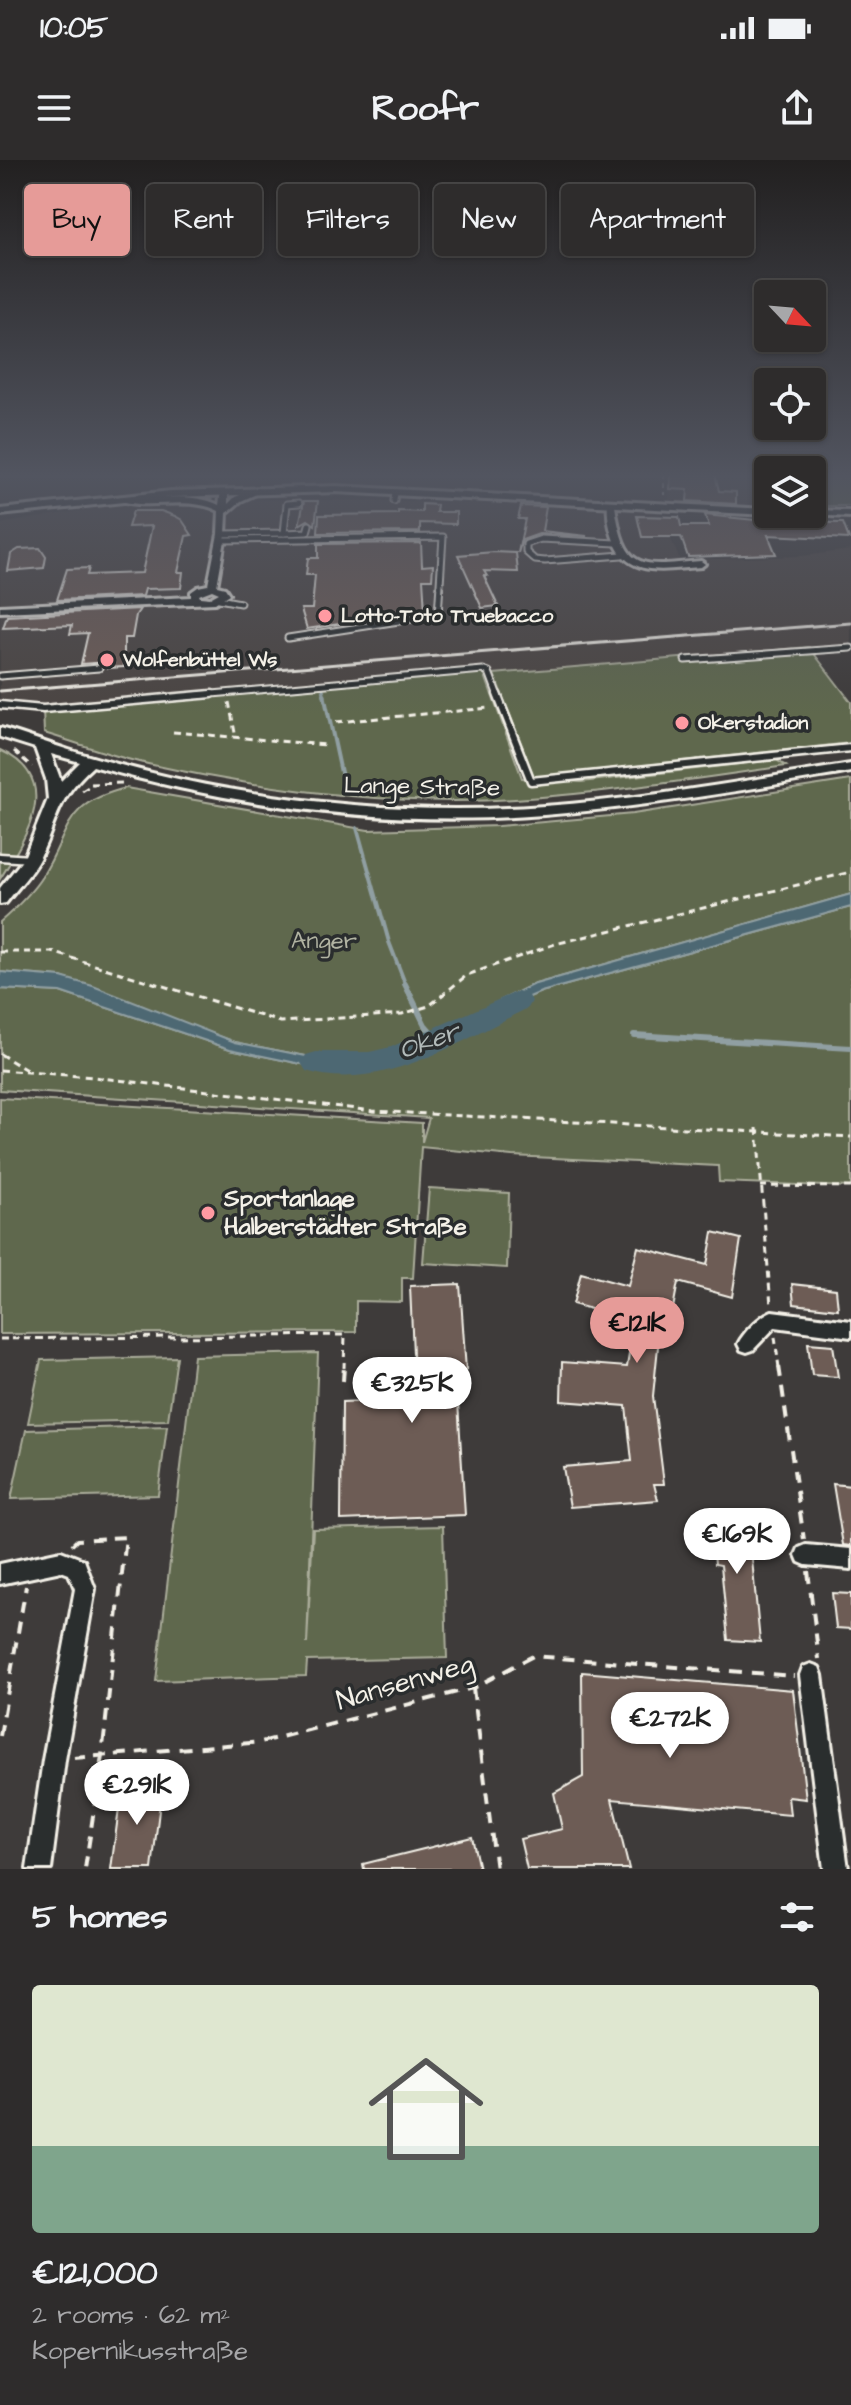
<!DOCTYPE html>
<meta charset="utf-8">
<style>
:root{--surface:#2e2c2c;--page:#3a3838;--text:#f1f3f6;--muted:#a7a7a9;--line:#494848;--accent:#e69b98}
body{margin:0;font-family:"Architects Daughter",sans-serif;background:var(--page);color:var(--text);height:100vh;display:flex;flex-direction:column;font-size:30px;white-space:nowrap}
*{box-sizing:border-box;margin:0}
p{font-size:26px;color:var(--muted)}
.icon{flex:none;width:44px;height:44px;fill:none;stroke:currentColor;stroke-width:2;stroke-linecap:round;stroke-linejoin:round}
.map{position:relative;height:1709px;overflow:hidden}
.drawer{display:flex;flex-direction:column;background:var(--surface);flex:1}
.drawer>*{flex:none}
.hud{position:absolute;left:24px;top:24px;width:804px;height:72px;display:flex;gap:16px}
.needle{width:52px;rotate:116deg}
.controls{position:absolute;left:754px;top:120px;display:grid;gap:16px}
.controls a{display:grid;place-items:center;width:72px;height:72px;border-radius:8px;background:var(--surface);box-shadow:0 2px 6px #0004,0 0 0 2px var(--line);font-size:40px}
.price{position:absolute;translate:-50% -68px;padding:0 18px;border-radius:28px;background:#fff;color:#222;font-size:26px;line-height:52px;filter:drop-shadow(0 2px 4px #0008)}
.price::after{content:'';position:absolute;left:50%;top:48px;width:24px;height:18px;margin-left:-12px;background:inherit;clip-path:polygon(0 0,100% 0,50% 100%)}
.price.active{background:var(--accent);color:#111}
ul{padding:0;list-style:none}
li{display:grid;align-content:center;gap:16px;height:424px;padding:0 32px}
li span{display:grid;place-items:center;height:248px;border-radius:8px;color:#555}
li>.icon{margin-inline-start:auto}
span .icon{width:144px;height:144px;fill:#fffc;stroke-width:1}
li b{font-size:34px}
h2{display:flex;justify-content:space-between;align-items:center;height:96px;padding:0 32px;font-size:34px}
.chip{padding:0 28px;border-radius:8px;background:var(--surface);box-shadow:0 2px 6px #0004,0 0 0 2px var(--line);font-size:28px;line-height:72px}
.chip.active{background:var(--accent);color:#111}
.status{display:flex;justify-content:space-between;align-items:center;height:56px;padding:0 40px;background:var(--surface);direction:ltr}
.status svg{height:22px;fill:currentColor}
header{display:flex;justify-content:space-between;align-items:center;height:104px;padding:0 32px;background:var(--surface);font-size:36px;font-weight:800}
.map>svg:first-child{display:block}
.built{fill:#4c4542}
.green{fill:#5f674d;stroke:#aaac9a;stroke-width:2}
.water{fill:#4e6873;stroke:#909fa2;stroke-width:2}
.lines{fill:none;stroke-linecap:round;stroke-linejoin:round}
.stream-far2{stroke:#909fa2;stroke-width:3}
.stream-far1{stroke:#909fa2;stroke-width:4}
.stream{stroke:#909fa2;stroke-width:6}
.river{fill:#4e6873;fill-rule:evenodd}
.building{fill:#6d5c55;stroke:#f4f1e8;stroke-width:2}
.lane-far1-casing{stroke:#f4f1e8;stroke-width:9}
.lane-casing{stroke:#f4f1e8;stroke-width:11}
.street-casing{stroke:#f4f1e8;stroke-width:6}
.secondary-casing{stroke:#f4f1e8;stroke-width:6}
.path-far2{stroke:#f4f1e8;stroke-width:2;stroke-dasharray:5 4;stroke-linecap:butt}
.path-far1{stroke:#f4f1e8;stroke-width:3;stroke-dasharray:7 5;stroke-linecap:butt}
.path{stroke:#f4f1e8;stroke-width:4;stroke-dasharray:12 9;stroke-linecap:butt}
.lane-far1{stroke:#2a2d2e;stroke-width:5}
.lane{stroke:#2a2d2e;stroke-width:6}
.street{fill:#2a2d2e;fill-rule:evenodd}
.secondary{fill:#2a2d2e;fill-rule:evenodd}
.rail{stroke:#f4f1e8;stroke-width:3}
.poi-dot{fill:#ff9aa2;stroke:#2a2d2e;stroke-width:3}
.labels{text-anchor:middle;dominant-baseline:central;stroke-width:7;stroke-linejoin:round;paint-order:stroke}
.far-poi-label{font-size:20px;font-weight:bold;fill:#f4f1e8;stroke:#2a2d2e;text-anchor:start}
.street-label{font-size:24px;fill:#f4f1e8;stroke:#2a2d2e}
.park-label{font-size:24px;fill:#b1b3a2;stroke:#2a2d2e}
.poi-label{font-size:24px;font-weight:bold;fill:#f4f1e8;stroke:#2a2d2e;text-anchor:start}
.water-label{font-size:26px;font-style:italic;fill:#b2bab9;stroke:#2a2d2e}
.near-street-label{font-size:28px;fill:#f4f1e8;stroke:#2a2d2e}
</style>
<div class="status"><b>10:05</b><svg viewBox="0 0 49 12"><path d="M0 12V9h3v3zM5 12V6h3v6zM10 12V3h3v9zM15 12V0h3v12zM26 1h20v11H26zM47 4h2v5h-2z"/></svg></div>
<header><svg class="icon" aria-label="menu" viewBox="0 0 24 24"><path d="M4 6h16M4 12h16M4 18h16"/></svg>Roofr<svg class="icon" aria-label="share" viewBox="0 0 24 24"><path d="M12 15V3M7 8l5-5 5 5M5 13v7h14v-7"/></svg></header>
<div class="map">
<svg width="851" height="1709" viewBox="0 0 851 1709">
<rect width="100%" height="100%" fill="#3e3b3a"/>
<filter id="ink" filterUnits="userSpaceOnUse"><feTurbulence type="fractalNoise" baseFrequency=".0125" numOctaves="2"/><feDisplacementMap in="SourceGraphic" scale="16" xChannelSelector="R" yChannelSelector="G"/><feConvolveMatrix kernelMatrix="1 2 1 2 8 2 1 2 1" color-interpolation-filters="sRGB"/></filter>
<g filter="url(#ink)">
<g class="built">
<polygon points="671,314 767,314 768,345 669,342"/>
<polygon points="238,339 457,342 659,352 680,400 802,396 851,390 851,484 494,514 483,510 43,549 0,548 0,364 102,347"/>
</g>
<g class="green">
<rect x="812" y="314" width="39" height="32"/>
<polygon points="809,487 851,542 851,583 534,617 494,514"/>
<path d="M483 510 522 618 581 622 776 600 786 606C696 619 606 633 515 639 394 647 267 630 148 604 113 597 78 583 44 573L43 549Z"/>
<path d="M0 590C64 619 27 676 0 719Z"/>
<path d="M851 620V734L532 825 431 874 391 889 351 898H316L235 882 61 817 0 812V762C16 748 32 733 43 715 72 668 62 644 126 628L368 670 498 666 633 654Z"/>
<polygon points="851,747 851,1027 719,1022 718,1006 512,996 421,987 413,1118 402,1118 402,1142 356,1141 356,1172 0,1174 0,938 422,963 422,982 429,958 0,930 0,829 60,832 230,889 311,906 347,906 432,884 480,858 541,832"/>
<polygon points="429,1028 509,1033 507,1108 423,1103"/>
<polygon points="318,1193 307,1484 313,1369 443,1366 447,1498 307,1501 306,1516 156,1521 194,1196"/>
<polygon points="177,1197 168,1260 28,1263 41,1200"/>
<polygon points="167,1266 158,1335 11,1339 26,1270"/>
</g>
<polygon class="water" points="851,734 851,747 541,832 480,858 432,884 347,906 311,906 230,889 60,832 0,829 0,812 61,817 93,826 235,882 316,898 351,898 391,889 431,874 532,825"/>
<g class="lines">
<polyline class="stream-far2" points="323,529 325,536"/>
<g class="stream-far1">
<polyline points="324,534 345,631"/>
<polyline points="357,668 389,782 406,826"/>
</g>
<g class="stream">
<polyline points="405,824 425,865 439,881"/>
<polyline points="634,875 851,888"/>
</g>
<path class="river" d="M518 831 528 834 532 841 528 848C463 880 381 934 306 911L301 903 306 895 316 892H369L391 887Z"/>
</g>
<g class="building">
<polygon points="671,314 715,314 719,331 736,332 736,344 687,341 688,330 670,329"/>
<polygon points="304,341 318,341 315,365 308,360 299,365"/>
<polygon points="422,344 437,345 436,352 456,352 456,364 420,363 420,372 318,373 319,355 398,354 398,351 422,352"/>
<polygon points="521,346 546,347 542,371 587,376 539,374 522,380 518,393 525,359 518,359"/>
<polygon points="133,351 161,351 175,356 182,360 192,375 186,376 178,412 183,412 181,428 145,429 143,436 57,440 67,409 89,408 87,415 142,413 152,366 128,367"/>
<polygon points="705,355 776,362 843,363 849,379 768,375 776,394 688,397 681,377 642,377 637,356 679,357 681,366 709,366"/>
<polygon points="421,383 422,406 433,405 432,419 423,419 425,451 307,469 301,449 312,449 315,415 306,415 308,398 318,398 318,384"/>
<polygon points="40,388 46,397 44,408 8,411 11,394 19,389"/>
<polygon points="494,392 516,393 518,412 484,411 487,416 484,416 498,446 482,448 458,395"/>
<polygon points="140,449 136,455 132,478 124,478 124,507 108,508 108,502 81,504 88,473 70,474 72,465 3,468 7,456"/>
<polygon points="713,1072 741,1079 732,1137 678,1122 671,1159 661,1157 653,1236 664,1324 654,1324 658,1340 570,1347 563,1307 632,1301 626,1246 561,1241 562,1202 627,1207 634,1161 573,1144 581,1113 628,1126 638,1087 707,1105"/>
<polygon points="460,1124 467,1225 457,1226 465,1355 341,1360 342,1242 415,1239 410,1126"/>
<polygon points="792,1124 836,1129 838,1149 794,1144"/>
<polygon points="808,1183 833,1185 838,1217 812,1215"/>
<polygon points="833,1324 851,1326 851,1386 843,1385"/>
<polygon points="711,1355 748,1358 760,1482 728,1480 721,1405 715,1404"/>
<polygon points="832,1433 851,1434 851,1469 836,1468"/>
<polygon points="582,1512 793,1530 806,1639 788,1637 790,1655 612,1639 629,1709 527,1709 520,1679 562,1669 554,1633 583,1617"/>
<polygon points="162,1625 152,1709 111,1709 122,1626"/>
<polygon points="472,1677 479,1709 364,1709 363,1704"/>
</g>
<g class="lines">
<defs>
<g id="lane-far1">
<polyline points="394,341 395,332"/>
<polyline points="284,373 307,372 309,365"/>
<polyline points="222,374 284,373 287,344 299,343"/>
<polyline points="221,380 443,377 438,455 288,478"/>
<polyline points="616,383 541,379 526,384 526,392 535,400 545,401 622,395"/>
<polyline points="219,439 240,443"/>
<polyline points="685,500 851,488"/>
<polyline points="0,516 99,508"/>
<polyline points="190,536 483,510 489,512 498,536"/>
</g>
<g id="lane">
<polyline points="497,534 531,621 851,588"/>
<polyline points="0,545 43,549 212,534"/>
<polyline points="0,697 31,699"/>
</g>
<g id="street">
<path d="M258 328 265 330 241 341 227 353 226 374 217 426 225 428 229 434 215 443 0 452V446L191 437V432L198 427 208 425 218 374 219 351C184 334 145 353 114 338 123 335 136 338 146 338 171 338 196 334 219 345L221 330 228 332V344L235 337ZM212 430 219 433 210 438 200 437 199 435Z"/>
<path d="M608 344 615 346C625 413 641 406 701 401L705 404 701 407C664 409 625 420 612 375 609 365 607 354 608 344Z"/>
<path d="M772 1151 851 1161V1177L775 1167 753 1190 747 1192 741 1190 738 1184C744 1172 760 1156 772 1151Z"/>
<polygon points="806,1385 851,1389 851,1409 806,1405 799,1402 796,1395 799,1388"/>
<polygon points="61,1391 84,1400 95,1429 65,1600 51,1709 27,1709 43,1600 75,1429 69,1414 61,1411 0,1424 0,1404"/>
<polygon points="811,1504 819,1507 822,1515 848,1709 824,1709 800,1515 803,1507"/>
</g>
<g id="secondary">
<polygon points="336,326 768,349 768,354 772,354 768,355 336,332 171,337 0,355 0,349 171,331"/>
<polygon points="812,350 851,351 851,357 808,355 812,354"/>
<path d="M0 568C23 574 46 583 69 590 128 608 187 623 247 632 345 648 445 653 544 646 647 639 749 620 851 604V612C749 629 647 647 544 655 393 667 239 648 93 606 56 639 59 656 40 697 32 713 17 728 6 743L0 744V728L24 698 48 639 46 619 35 588 0 577ZM51 594 80 602 61 621Z"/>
</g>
</defs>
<use href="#lane-far1" class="lane-far1-casing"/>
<use href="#lane" class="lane-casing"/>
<use href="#street" class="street-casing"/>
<use href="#secondary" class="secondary-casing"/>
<g class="path-far2">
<polyline points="664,314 664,335"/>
<polyline points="777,356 801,356"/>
</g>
<g class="path-far1">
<polyline points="229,542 236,578"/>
<polyline points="336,562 490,548"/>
<polyline points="173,572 326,585"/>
<polyline points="14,591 32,607"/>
<polyline points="91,624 123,623"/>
<polyline points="82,631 93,624"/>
<polyline points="0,792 52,792 281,862 402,854 429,846 467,815 555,784 851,712"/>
<polyline points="0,894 28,911"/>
<polyline points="0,910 93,917 373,951 851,977"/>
<polyline points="757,968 771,1146"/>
<polyline points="760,1026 851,1027"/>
<polyline points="775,1177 779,1208"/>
<polyline points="0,1179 345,1175 344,1208"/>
</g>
<g class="path">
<polyline points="779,1206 804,1380"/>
<polyline points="343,1221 344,1206"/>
<polyline points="72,1385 77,1380 126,1377 102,1596 85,1709"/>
<polyline points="808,1411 819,1499"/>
<polyline points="473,1528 496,1709"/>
<polyline points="0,1576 26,1426"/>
<polyline points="74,1598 261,1582 473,1528 533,1496 794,1516"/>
</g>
<use href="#lane-far1" class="lane-far1"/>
<use href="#lane" class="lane"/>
<use href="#street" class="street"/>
<use href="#secondary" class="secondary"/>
<polyline class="rail" points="0,531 851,463"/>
</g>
</g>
<linearGradient id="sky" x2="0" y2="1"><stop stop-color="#222020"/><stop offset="0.57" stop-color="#525560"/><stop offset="1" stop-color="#525560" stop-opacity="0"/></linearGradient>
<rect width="851" height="554" fill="url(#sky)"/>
<g class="poi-dot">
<circle cx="325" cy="456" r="8"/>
<circle cx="107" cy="500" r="8"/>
<circle cx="682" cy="563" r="8"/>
<circle cx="208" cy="1053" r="8"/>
</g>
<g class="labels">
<g class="far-poi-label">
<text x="341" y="456">Lotto-Toto Truebacco</text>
<text x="123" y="500">Wolfenbüttel Ws</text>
<text x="698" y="563">Okerstadion</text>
</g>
<g class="street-label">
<text transform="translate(422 627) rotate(1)">Lange Straße</text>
</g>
<g class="park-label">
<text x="324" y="781">Anger</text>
</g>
<g class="poi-label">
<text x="224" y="1039">Sportanlage<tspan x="224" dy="28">Halberstädter Straße</tspan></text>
</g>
<g class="water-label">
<text transform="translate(429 881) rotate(-20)">Oker</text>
</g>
<g class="near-street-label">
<text transform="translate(405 1522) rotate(-16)">Nansenweg</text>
</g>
</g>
</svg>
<div class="controls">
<a><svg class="needle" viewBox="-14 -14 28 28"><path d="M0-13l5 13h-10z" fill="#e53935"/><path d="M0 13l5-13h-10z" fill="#a7a7a9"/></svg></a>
<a><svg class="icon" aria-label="locate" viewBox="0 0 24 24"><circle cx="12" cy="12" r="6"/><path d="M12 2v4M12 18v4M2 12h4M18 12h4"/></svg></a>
<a><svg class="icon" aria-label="layers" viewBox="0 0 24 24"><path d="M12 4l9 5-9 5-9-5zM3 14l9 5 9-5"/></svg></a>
</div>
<b class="price active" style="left:637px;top:1205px">€121K</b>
<b class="price" style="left:412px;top:1265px">€325K</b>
<b class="price" style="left:737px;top:1416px">€169K</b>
<b class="price" style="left:670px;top:1600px">€272K</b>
<b class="price" style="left:137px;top:1667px">€291K</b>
<div class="hud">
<a class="chip active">Buy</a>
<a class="chip">Rent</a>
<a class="chip">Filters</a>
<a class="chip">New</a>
<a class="chip">Apartment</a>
</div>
</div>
<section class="drawer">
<h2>5 homes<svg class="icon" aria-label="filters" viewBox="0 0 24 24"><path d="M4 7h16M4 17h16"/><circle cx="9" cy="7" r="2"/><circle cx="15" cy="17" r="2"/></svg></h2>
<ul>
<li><span style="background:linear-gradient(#dfe7d0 65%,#7fa58c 0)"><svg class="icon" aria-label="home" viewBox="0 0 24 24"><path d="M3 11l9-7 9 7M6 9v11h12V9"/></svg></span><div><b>€121,000</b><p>2 rooms · 62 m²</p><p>Kopernikusstraße</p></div></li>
</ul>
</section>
